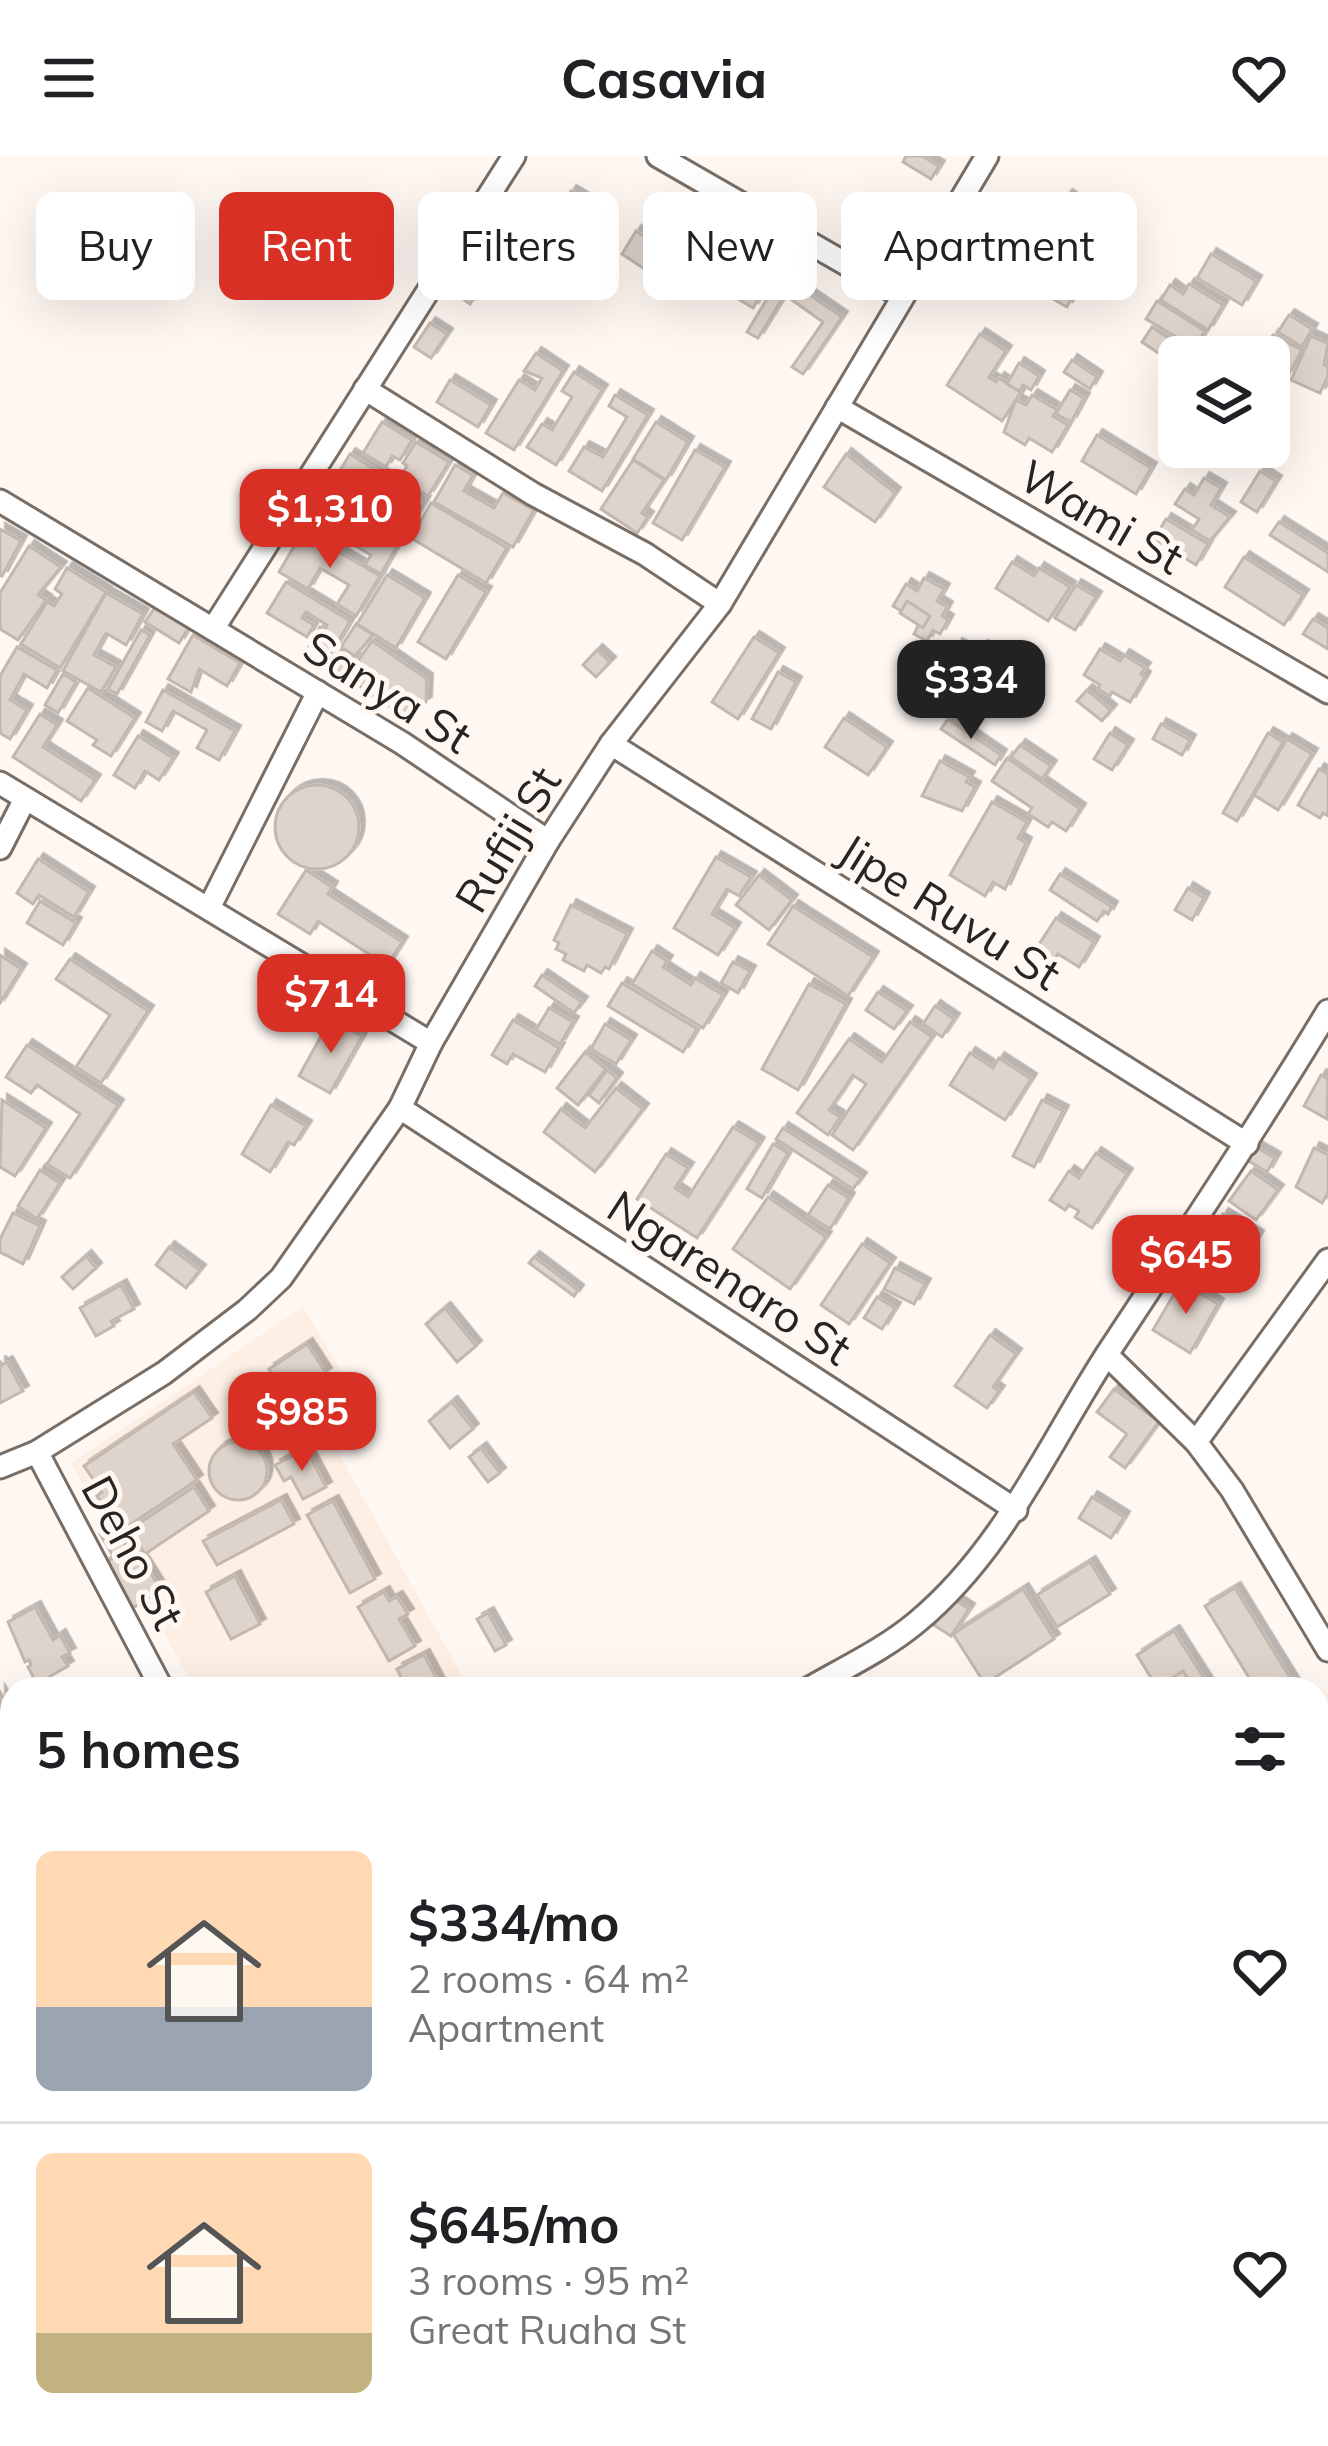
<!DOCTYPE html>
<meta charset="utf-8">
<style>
:root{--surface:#fff;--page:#f2f2f2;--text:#202124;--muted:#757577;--line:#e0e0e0;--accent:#d93025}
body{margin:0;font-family:Mulish,sans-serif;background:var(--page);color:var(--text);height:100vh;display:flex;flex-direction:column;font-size:45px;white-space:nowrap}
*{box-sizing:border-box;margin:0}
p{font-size:39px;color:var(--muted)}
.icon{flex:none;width:66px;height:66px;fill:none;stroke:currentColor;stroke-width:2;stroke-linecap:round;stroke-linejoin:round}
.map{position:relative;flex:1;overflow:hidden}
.panel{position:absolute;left:0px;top:1521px;width:1329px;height:771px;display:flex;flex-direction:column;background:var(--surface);border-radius:36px 36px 0 0;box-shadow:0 12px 48px #0002}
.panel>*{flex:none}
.hud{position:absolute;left:36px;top:36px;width:1257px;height:108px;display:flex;gap:24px}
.tools{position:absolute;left:1158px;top:180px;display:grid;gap:24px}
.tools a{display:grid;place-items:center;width:132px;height:132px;border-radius:18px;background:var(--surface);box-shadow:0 12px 48px #0002;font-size:60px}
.price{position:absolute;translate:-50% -102px;padding:0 27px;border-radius:24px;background:var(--accent);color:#fff;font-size:39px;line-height:78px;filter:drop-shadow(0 3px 6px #0008)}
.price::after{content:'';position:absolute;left:50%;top:72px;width:36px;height:27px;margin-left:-18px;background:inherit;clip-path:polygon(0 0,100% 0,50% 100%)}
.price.active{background:#222;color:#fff}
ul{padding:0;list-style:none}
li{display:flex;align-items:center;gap:36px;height:300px;padding:0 36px}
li+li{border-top:3px solid var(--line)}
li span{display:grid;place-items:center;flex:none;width:336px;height:240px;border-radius:18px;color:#555}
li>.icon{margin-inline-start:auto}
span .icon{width:144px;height:144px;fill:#fffc;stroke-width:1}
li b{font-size:51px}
h2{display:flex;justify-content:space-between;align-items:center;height:144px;padding:0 36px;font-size:51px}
.pill{padding:0 42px;border-radius:18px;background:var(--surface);box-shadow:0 12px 48px #0002;font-size:42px;line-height:108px}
.pill.active{background:var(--accent);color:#fff}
header{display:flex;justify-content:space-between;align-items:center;height:156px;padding:0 36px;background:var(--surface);font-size:54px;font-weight:700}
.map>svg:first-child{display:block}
.built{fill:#fdefe3}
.building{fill:#dfd4cb;stroke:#c3b8af;stroke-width:3;filter:url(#shadow)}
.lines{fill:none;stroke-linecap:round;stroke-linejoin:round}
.minor-casing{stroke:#786e66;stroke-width:27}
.tertiary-casing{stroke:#786e66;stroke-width:33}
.minor{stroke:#fff;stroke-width:21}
.tertiary{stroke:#fff;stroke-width:27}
.labels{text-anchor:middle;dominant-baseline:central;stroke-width:10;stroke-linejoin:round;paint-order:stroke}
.street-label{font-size:45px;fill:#282421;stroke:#fef7f2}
</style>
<header><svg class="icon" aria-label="menu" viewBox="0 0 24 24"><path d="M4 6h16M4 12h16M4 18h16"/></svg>Casavia<svg class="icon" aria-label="heart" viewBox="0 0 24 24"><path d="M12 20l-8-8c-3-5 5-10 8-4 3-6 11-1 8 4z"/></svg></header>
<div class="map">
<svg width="1328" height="2290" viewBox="0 0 1328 2290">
<defs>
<filter id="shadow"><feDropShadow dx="5.5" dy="-5.5" stdDeviation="0" flood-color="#0004"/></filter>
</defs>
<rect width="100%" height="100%" fill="#fef7f2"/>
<polygon class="built" points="303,1151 342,1216 316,1256 469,1533 195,1533 71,1307"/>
<g class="building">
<polygon points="906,0 922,0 939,10 931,23 903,6"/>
<polygon points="571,35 606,56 589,85 554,64"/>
<polygon points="1067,39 1091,56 1078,76 1087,82 1073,103 1039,79"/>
<polygon points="528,70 558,88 545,109 516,90"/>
<polygon points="1000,72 1073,117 1066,129 993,85"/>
<polygon points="636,75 664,94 649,116 622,98"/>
<polygon points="489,83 502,93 473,132 478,136 470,148 452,135"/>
<polygon points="702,89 767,128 753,152 688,112"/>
<polygon points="748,91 780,110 770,126 740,104"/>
<polygon points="1211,98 1256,125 1242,149 1197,122"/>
<polygon points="1039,120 1073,139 1067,151 1032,131"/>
<polygon points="779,123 790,130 758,182 747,176"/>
<polygon points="1189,128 1223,149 1208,174 1161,144 1170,129 1183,138"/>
<polygon points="800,132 842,161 803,218 792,211 823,166 792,144"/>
<polygon points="1157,145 1205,175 1195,192 1146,163"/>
<polygon points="1289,159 1312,173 1302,191 1278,176"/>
<polygon points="430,167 447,178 431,202 414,191"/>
<polygon points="1152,171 1197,201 1179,201 1179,211 1142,186"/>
<polygon points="980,178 1006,195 989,221 996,226 999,222 1021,236 1002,265 947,229"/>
<polygon points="1273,179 1302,194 1288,220 1269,210 1269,201 1261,201"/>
<polygon points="1311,180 1328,188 1324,209 1328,211 1328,220 1320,237 1291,224"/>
<polygon points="536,197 563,215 514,294 486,277 519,224 535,234 542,222 524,215"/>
<polygon points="1072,204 1097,221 1090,233 1064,216"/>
<polygon points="1019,207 1039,220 1031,234 1023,229 1019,235 1007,228"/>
<polygon points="574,216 602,234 556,309 527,291 542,268 552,274 572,241 562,235"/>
<polygon points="450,224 491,249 478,271 437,246"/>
<polygon points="1070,234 1084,242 1071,266 1056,258"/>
<polygon points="615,239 648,259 602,335 569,315 584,291 603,301 627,261 609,250"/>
<polygon points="1032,239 1057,254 1053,260 1068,269 1052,296 1029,282 1025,289 1004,276 1016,244 1026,249"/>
<polygon points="382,266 412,284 400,304 392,300 386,311 363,297"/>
<polygon points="656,266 688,286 666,324 633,303"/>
<polygon points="1097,279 1151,312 1136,338 1082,305"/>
<polygon points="416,286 449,306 428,340 399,323 407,310 403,307"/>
<polygon points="695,294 725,311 682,384 653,367"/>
<polygon points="350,298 425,345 406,376 331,329"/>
<polygon points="846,298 895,337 875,366 824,331"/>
<polygon points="633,304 664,324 642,357 648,361 637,377 601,353"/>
<polygon points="455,309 473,319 464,335 494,352 503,337 534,354 513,391 434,346"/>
<polygon points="1260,315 1276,325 1257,356 1241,346"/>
<polygon points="1204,322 1221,332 1211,349 1230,361 1210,385 1192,374 1199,363 1175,348 1185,333 1194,339"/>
<polygon points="326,339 401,383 381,418 365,409 371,399 338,380 334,387 307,371"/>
<polygon points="431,347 507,392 486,427 411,382"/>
<polygon points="1166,363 1208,388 1196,409 1154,383"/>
<polygon points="1279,366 1328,397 1328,416 1270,379"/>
<polygon points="0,373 21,385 2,420 0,419"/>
<polygon points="303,375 380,420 356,460 337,448 349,429 320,412 308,433 279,416"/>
<polygon points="29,390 61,411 38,439 46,444 18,484 0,473 0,437"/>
<polygon points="1244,401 1303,439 1284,469 1225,431"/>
<polygon points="1012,406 1034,420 1039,412 1070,431 1048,465 996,432"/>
<polygon points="67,412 106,436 60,512 21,488 47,446 54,450 62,438 55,433"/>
<polygon points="387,419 425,442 396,492 357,468"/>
<polygon points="458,419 486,436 446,503 418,486"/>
<polygon points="924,422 944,433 937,445 947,451 942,460 948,464 940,478 933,474 927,485 914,478 920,466 893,450 906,428 917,435"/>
<polygon points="286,426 350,465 329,501 309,490 320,471 325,474 327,469 306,456 302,462 314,469 307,481 267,457"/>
<polygon points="1076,429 1096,441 1075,474 1055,462"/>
<polygon points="106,437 143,458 126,489 106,477 94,499 116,511 101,536 63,515"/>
<polygon points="907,445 930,460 923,472 900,457"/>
<polygon points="156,450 189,471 179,487 145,466"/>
<polygon points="1313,463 1328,472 1328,493 1303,478"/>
<polygon points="356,468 373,479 355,500 341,491"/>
<polygon points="141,474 150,479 117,538 108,533"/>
<polygon points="193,479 240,507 227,530 199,513 191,536 168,523"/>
<polygon points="754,481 779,497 738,563 712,546"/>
<polygon points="372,485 427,523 426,546 402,559 330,510 342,493 358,505"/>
<polygon points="957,488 971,495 948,539 933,531"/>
<polygon points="982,490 1023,512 1008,539 967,517"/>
<polygon points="17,491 57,514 47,532 24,518 10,544 27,554 10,583 0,577 0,520"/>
<polygon points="1100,493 1120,505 1124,499 1145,512 1141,518 1145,521 1130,546 1112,536 1110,540 1098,533 1100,529 1084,519"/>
<polygon points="597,494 610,506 596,521 583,509"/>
<polygon points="778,516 796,526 771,573 752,563"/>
<polygon points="63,518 76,526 58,557 45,549"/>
<polygon points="88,532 135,562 111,600 93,589 97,584 67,565"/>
<polygon points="163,534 235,575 219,604 197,592 207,574 173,555 162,575 146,566"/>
<polygon points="1087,534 1111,554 1102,565 1077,545"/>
<polygon points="40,558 57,569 43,591 95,624 81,645 13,601"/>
<polygon points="844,562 887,591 868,619 825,591"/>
<polygon points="948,563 1001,599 995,609 941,573"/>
<polygon points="1161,568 1190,584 1182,599 1153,583"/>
<polygon points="1110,577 1128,589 1112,614 1094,603"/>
<polygon points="1268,577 1283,586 1237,665 1223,657"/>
<polygon points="138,580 173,602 159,624 145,615 135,632 114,619"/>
<polygon points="1287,583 1312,598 1278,654 1254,639"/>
<polygon points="1020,589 1051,610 1042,623 1011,601"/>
<polygon points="1007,602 1080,653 1066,675 1052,666 1048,671 1028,658 1032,652 992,625"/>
<polygon points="940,605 969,621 966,626 975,631 962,655 922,640"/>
<polygon points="1319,613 1328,618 1328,660 1323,657 1320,662 1298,649"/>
<circle cx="317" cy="671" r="42"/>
<polygon points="992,646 1027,666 1018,682 1026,687 1005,733 993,726 985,740 950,719"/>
<polygon points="716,701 751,721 739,740 727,733 712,758 735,772 718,799 674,772"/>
<polygon points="38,703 89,736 74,761 39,739 33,748 17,737"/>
<polygon points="306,714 332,731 328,738 402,786 387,810 318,765 310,778 278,758"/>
<polygon points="1060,718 1112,751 1108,758 1104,755 1097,765 1050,734"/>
<polygon points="759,719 792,744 769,774 736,749"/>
<polygon points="1188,732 1204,742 1192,764 1175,754"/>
<polygon points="40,745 76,767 63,789 27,767"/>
<polygon points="571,749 627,778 609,813 605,811 601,817 587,809 584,815 563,804 566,798 556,793 559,787 554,784"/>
<polygon points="793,750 873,801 848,840 768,788"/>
<polygon points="1056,762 1094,786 1079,811 1058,798 1054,804 1036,793"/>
<polygon points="652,795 667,805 663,811 691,829 695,822 723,839 703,872 632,828"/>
<polygon points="0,799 21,813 0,847"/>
<polygon points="70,803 148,855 101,927 76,911 110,859 56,823"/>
<polygon points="733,806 750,815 738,837 721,827"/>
<polygon points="542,819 582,846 574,857 535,830"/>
<polygon points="622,827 697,873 683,896 608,850"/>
<polygon points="809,828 846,848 798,934 762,913"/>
<polygon points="878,836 907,855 894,873 866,854"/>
<polygon points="935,850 954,863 942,881 923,868"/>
<polygon points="549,852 573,866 560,888 536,874"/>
<polygon points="331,862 362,880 330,937 299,920"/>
<polygon points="513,864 559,892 545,916 513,898 507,908 492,899"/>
<polygon points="910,866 932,881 853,994 832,979 866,928 853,919 829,954 840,961 828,979 797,957 849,883 882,906"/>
<polygon points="605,868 631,884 616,908 591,893"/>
<polygon points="27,889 118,949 70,1022 47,1008 80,958 37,929 31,937 6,921"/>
<polygon points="585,896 606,913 578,949 557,932"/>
<polygon points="970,897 993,912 999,902 1031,923 1005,964 950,929"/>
<polygon points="607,914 617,922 599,947 589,939"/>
<polygon points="1321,919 1328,923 1327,963 1304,950"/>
<polygon points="616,932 643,953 595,1016 544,976 561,953 585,972"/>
<polygon points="2,944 46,972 15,1020 0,1011"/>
<polygon points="1042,944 1063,955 1034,1011 1013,1000"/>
<polygon points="271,949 306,970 294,989 288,986 270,1016 242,998"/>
<polygon points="733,971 759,987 697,1082 637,1043 666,998 688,1012 675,1032 688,1041"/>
<polygon points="783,972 861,1022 853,1033 776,983"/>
<polygon points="773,988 788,997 762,1042 747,1033"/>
<polygon points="1256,991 1275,1002 1267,1016 1247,1004"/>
<polygon points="1314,992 1328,999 1328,1037 1322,1047 1296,1031"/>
<polygon points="1096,997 1127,1018 1092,1072 1075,1061 1079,1055 1069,1049 1065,1054 1050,1044 1069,1015 1079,1022"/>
<polygon points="40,1014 60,1027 37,1063 18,1050"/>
<polygon points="1251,1015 1278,1034 1256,1064 1229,1045"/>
<polygon points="828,1029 849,1042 830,1073 808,1059"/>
<polygon points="768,1041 826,1081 790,1133 733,1093"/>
<polygon points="13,1057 40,1070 23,1108 0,1096 0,1083"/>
<polygon points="1223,1058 1258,1080 1240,1110 1215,1094 1224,1079 1214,1074"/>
<polygon points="862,1088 890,1107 849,1168 821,1149"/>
<polygon points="169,1091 200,1114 186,1132 156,1109"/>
<polygon points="86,1100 96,1112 73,1133 62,1121"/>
<polygon points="534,1101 578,1134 574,1140 529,1107"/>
<polygon points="895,1112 925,1128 914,1148 884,1133"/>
<polygon points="1181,1126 1218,1148 1190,1197 1153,1174"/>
<polygon points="121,1129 134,1153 111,1165 114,1170 96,1180 80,1152"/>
<polygon points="877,1141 895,1152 882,1173 864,1162"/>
<polygon points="445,1152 476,1190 457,1206 426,1168"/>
<polygon points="990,1179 1016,1198 993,1231 999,1235 987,1252 955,1230"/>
<polygon points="307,1188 326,1217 287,1242 269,1213"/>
<polygon points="0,1205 2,1209 7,1206 23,1235 0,1247"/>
<polygon points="259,1225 283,1259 255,1279 230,1246"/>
<polygon points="1114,1233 1159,1266 1125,1312 1110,1301 1127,1278 1097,1256"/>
<polygon points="194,1236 212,1262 173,1288 197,1324 125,1372 118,1359 113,1363 97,1340 102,1336 84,1310"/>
<polygon points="452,1246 473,1273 450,1292 429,1265"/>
<circle cx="238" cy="1315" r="29"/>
<polygon points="481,1292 500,1317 488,1326 469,1301"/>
<polygon points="306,1293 326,1331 303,1343 291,1321 284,1325 275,1309"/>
<polygon points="194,1331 209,1355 145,1398 129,1374"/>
<polygon points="1092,1341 1124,1361 1111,1382 1079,1362"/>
<polygon points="281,1344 294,1368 217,1409 203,1385"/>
<polygon points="333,1345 375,1423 350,1437 307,1359"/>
<polygon points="113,1370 126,1390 112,1398 100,1378"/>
<polygon points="133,1389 161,1434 133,1452 105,1407"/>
<polygon points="1090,1406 1110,1438 1057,1471 1037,1439"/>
<polygon points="235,1420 260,1468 231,1483 206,1436"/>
<polygon points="1235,1432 1297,1533 1256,1533 1205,1450"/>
<polygon points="1023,1433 1054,1483 985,1528 953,1478"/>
<polygon points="384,1436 389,1445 397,1441 408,1458 399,1463 415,1490 389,1505 358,1451"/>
<polygon points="952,1442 969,1453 951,1480 934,1469"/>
<polygon points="35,1451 53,1484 60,1479 70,1497 62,1501 68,1510 37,1528 28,1511 31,1509 29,1504 25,1506 8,1466"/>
<polygon points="488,1457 506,1489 495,1495 477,1463"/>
<polygon points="1174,1475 1211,1533 1158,1533 1137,1499"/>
<polygon points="424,1499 442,1533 407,1533 397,1513"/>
<polygon points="1183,1515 1195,1533 1155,1533"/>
<polygon points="0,1536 12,1557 12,1594 0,1600"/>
<polygon points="1328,1574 1328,1615 1325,1610 1317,1615 1317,1581"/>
<polygon points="1328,1746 1328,1805 1317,1811 1317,1752"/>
<polygon points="1317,2102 1328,2117 1328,2152 1320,2158 1317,2154"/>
<polygon points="1328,2185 1328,2225 1321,2230 1317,2226 1317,2193"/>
<polygon points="0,2241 12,2261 12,2280 23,2280 28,2287 23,2290 0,2290"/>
<polygon points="358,2280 428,2280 410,2290 340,2290"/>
</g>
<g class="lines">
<defs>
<g id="minor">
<polyline points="658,0 902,140"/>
<polyline points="365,233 533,338 645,398 720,448"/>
<polyline points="837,251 1328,536"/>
<polyline points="0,345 402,587 548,685"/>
<polyline points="213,473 514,0"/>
<polyline points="611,588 1247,988"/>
<polyline points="0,627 431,887"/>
<polyline points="0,692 25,643"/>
<polyline points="209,752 318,536"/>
<polyline points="400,952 1016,1354"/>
<polyline points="1107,1199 1196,1286 1232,1334 1328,1494"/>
<polyline points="1196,1286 1328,1104"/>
<polyline points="37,1296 162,1533"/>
<polyline points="0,1311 37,1296 164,1217 247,1154 281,1122 400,952 431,887 548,685 611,588 720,448 987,0"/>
<path d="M808 1533C844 1512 885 1493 917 1466 1006 1392 1049 1286 1111 1192 1185 1080 1259 969 1328 855"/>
<polyline points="1317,1872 1328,1867"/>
<polyline points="0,1994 12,1987"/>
<polyline points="1317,2043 1328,2036"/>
<polyline points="1325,2276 1328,2274"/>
<polyline points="938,2280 946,2290"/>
</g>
<g id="tertiary">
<polyline points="1317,1695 1328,1689"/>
<polyline points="247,2290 265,2280"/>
</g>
</defs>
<use href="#minor" class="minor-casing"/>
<use href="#tertiary" class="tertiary-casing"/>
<use href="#minor" class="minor"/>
<use href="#tertiary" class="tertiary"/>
</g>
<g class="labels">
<g class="street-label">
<text transform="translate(1102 360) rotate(30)">Wami St</text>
<text transform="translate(388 535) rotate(32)">Sanya St</text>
<text transform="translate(507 683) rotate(-59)">Rufiji St</text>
<text transform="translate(950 755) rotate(32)">Jipe Ruvu St</text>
<text transform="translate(730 1121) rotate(33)">Ngarenaro St</text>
<text transform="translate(134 1396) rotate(62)">Deho St</text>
</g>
</g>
</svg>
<div class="tools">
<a><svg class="icon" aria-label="layers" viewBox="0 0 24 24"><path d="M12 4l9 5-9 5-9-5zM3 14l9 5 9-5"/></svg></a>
</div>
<b class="price" style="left:330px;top:415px">$1,310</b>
<b class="price active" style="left:971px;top:586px">$334</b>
<b class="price" style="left:331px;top:900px">$714</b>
<b class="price" style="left:1186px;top:1161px">$645</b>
<b class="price" style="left:302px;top:1318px">$985</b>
<div class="hud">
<a class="pill">Buy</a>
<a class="pill active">Rent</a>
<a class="pill">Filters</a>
<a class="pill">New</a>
<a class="pill">Apartment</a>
</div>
<section class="panel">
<h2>5 homes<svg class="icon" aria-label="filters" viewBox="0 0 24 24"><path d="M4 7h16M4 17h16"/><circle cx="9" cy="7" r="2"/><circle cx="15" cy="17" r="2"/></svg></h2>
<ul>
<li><span style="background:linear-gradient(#ffd9b3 65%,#9aa5b1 0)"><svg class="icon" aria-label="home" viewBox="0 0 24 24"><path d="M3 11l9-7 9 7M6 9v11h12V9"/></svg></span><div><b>$334/mo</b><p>2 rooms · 64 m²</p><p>Apartment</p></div><svg class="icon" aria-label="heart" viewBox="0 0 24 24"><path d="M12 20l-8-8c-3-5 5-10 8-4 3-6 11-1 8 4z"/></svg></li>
<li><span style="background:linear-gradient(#ffd9b3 75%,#c2b280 0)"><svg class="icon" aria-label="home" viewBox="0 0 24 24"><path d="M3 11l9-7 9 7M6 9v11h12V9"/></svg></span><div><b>$645/mo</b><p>3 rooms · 95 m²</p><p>Great Ruaha St</p></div><svg class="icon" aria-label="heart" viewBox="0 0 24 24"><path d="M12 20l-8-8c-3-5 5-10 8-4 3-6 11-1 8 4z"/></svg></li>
</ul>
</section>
</div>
